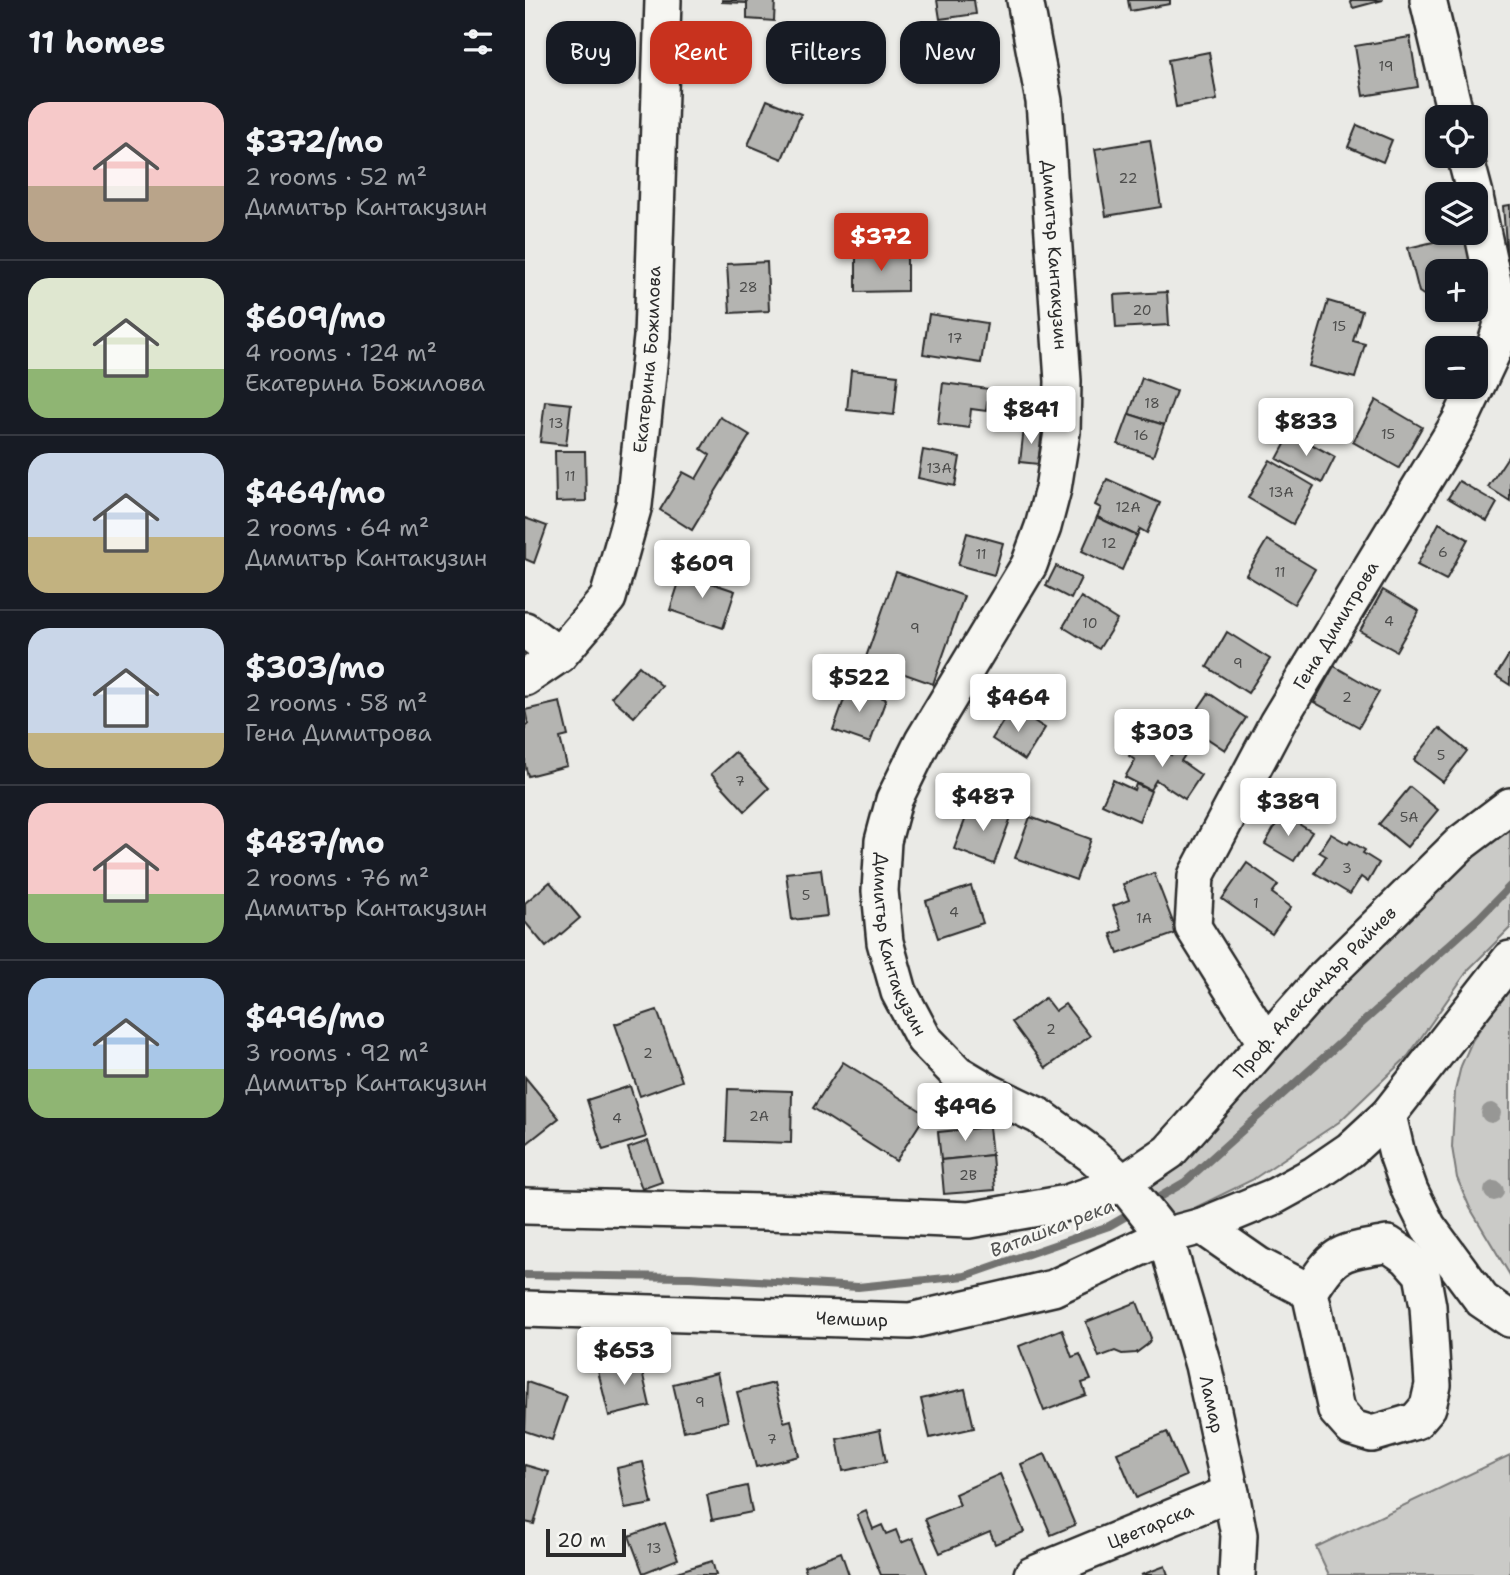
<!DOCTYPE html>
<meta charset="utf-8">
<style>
:root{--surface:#171b24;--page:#20242c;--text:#f1f3f6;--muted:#9ea1a6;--line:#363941;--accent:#c8321e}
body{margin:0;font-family:"Shantell Sans",sans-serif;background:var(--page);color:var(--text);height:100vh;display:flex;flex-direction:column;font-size:26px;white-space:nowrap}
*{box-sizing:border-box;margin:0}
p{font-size:23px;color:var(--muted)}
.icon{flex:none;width:38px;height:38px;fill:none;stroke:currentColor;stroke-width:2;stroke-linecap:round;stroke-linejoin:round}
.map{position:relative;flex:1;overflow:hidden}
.details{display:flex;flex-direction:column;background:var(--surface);width:525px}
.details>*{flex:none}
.guide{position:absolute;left:21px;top:21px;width:665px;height:63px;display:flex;gap:14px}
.buttons{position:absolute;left:900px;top:105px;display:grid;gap:14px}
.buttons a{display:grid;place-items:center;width:63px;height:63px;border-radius:14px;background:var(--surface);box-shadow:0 2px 5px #0004;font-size:35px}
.scale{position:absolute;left:21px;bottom:18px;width:80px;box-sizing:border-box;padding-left:7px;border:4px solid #2b2b2b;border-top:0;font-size:19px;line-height:24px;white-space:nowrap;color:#2b2b2b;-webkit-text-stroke:5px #f6f6f2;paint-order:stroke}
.price{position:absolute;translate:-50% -60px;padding:0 16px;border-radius:7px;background:#fff;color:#222;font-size:23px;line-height:46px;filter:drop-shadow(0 2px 4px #0008)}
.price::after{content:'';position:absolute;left:50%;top:42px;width:21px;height:16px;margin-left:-10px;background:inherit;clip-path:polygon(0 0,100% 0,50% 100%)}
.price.on{background:var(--accent);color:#fff}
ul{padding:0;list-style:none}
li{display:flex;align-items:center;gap:21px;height:175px;padding:0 28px}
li+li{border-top:2px solid var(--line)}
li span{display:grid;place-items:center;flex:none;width:196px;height:140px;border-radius:21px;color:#555}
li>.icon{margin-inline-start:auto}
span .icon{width:84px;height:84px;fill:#fffc;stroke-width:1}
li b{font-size:30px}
h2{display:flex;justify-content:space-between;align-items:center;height:84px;padding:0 28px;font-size:30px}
.pill{padding:0 24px;border-radius:21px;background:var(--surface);box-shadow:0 2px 5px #0004;font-size:24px;line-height:63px}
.pill.on{background:var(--accent);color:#fff}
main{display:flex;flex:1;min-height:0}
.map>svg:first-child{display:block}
.green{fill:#cacac7;stroke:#7a7a79;stroke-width:2}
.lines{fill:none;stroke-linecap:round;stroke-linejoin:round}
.stream{stroke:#727270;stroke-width:8}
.building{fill:#b4b4b1;stroke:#2b2b2b;stroke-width:2}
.minor-casing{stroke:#2b2b2b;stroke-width:40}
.minor{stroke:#f6f6f2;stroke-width:35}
.tree{fill:#979795}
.labels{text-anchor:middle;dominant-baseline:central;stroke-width:6;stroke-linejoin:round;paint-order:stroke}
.number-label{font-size:14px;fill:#4d4d4c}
.street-label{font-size:18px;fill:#2b2b2b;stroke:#f6f6f2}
.water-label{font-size:19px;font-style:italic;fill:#545453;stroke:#f6f6f2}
</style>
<main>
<section class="details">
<h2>11 homes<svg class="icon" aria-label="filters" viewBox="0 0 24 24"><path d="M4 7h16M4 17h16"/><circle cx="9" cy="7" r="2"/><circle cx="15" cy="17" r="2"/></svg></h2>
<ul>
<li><span style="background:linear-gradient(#f6c9c9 60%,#b9a48a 0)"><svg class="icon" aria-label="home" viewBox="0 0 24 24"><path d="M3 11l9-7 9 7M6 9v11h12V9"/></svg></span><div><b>$372/mo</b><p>2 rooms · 52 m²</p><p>Димитър Кантакузин</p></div></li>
<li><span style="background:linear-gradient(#dfe7d0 65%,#8fb573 0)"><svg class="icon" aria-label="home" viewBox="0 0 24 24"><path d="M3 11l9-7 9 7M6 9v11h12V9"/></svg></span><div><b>$609/mo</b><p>4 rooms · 124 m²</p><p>Екатерина Божилова</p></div></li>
<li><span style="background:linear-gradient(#c9d6e8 60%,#c2b280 0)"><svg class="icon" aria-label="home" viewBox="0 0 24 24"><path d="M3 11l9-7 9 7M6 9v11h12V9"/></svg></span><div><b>$464/mo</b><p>2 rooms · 64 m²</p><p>Димитър Кантакузин</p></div></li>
<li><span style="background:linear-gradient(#c9d6e8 75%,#c2b280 0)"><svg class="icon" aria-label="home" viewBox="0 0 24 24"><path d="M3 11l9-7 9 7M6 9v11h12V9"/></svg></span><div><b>$303/mo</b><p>2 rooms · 58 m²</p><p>Гена Димитрова</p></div></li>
<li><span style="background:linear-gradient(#f6c9c9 65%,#8fb573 0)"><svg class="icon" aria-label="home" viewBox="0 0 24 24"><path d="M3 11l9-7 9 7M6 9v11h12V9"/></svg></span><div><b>$487/mo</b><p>2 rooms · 76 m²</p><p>Димитър Кантакузин</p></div></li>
<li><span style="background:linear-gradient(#a9c7e8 65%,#8fb573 0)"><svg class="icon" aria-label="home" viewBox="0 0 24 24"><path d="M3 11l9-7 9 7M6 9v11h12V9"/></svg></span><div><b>$496/mo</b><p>3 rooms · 92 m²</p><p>Димитър Кантакузин</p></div></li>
</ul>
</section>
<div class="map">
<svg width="985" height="1575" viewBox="0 0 985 1575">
<rect width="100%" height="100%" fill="#eaeae6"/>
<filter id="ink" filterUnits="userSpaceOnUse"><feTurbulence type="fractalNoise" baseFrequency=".0143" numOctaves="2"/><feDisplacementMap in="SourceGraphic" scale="14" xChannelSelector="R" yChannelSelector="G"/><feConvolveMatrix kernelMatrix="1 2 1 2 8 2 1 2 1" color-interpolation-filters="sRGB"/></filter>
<g filter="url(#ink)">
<g class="green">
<polygon points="985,818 985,928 944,969 883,1056 814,1122 727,1180 649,1218 618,1182 823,969"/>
<polygon points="985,984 985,1275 945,1208 932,1178 927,1147 930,1091 936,1066 947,1041"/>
<polygon points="985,1455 985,1575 804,1575 791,1547"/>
</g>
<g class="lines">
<g class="stream">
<polyline points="624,1203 660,1182 954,918 985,886"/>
<polyline points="0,1275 165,1277 333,1287 440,1276 584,1226 610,1211"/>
</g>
</g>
<g class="building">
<polygon points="197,0 250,0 249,21 222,19 222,3 197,2"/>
<polygon points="412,0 449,0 451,14 415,19"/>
<polygon points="603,0 645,0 645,4 605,11"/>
<polygon points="825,0 858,0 828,8"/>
<polygon points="885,37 893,87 838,96 830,46"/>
<polygon points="684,52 692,100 651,107 643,60"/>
<polygon points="242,100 276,114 257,159 223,145"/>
<polygon points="832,125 867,140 858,162 823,147"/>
<polygon points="625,140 636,207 581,216 570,149"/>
<polygon points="985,205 985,255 982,256 978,206"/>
<polygon points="942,234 958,301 950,303 950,271 912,271 912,304 894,292 883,248"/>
<polygon points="331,255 382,255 382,291 331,292"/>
<polygon points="242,262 244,311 205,313 202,264"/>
<polygon points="642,292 644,325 591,328 589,295"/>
<polygon points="803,301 837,311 828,341 840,344 830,378 784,366"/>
<polygon points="404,314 462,323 456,363 398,354"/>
<polygon points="326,370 373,375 369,415 322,410"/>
<polygon points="617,378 651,391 639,425 604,414"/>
<polygon points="418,383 464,389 461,411 446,409 444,428 413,424"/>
<polygon points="851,400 897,427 874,468 828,442"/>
<polygon points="20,401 46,404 41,445 15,442"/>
<polygon points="604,414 639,425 628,456 593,444"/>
<polygon points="195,417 225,435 167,530 135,510 158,472 171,479 185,455 176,449"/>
<polygon points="499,428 517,430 513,464 495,462"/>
<polygon points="766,433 810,457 797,483 752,459"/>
<polygon points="398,450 435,457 430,486 393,478"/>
<polygon points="30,451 60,451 61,501 31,502"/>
<polygon points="984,455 985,456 985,501 963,487"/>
<polygon points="745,460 789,486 768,524 723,498"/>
<polygon points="582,479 635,503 622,533 615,529 612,536 572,517 576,508 570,505"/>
<polygon points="934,481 972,503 962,521 923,498"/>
<polygon points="572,517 612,536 597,570 557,551"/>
<polygon points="0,518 22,526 9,563 0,559"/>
<polygon points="914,523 943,539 921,580 892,565"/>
<polygon points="442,533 478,543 469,575 433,565"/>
<polygon points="742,540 790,569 769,604 721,575"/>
<polygon points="531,566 556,578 546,599 521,586"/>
<polygon points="371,572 439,596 408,684 340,660"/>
<polygon points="157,573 210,591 198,628 145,610"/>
<polygon points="858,590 894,611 871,651 835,631"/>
<polygon points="556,597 592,620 574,649 538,627"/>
<polygon points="702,632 745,659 723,693 682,667"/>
<polygon points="984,655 985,655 985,685 971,676"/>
<polygon points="114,666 137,686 109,717 86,697"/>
<polygon points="809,666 854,692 834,727 789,702"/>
<polygon points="324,686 361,699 345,743 308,730"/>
<polygon points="684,693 721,718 700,750 662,725"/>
<polygon points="35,702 43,736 35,738 42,766 3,776 0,765 0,725 3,724 0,710"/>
<polygon points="487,707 520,728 500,760 467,739"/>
<polygon points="914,728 942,751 918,782 889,760"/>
<polygon points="623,740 634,747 638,741 647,747 643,753 646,755 650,749 660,755 656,761 676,775 660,799 631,780 625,790 600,777 610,760 604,756 613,743 619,746"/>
<polygon points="210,752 244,788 220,811 186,774"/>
<polygon points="588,780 609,790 611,784 626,791 614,821 577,804"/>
<polygon points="885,787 913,810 882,847 854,824"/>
<polygon points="447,802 486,817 469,864 429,849"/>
<polygon points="757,814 787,832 769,861 740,844"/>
<polygon points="505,817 566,839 551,880 490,858"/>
<polygon points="806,834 823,844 825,841 840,850 838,853 854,863 843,882 836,877 825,894 790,873 801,856 794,852"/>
<polygon points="722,863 753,885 747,893 766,907 747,934 697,899"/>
<polygon points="296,869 302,916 267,920 261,873"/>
<polygon points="629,873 652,933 593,954 586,934 597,930 588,906 604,900 598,884"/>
<polygon points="25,882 55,918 21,947 0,922 0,903"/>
<polygon points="446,886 458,923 413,938 401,901"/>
<polygon points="520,998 530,1011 540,1004 565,1036 521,1068 487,1022"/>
<polygon points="132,1010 157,1081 115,1096 90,1024"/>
<polygon points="318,1062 401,1114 371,1161 288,1108"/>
<polygon points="0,1077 34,1118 0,1145"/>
<polygon points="105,1086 121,1137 78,1150 62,1100"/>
<polygon points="203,1089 267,1091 266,1143 201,1141"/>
<polygon points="464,1127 467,1155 416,1160 413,1132"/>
<polygon points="123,1141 137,1182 117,1189 103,1148"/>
<polygon points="467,1155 470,1190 419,1194 416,1160"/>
<polygon points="612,1302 626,1338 623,1344 611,1353 597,1354 590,1351 574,1357 561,1322"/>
<polygon points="537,1329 547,1357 555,1354 566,1380 557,1383 561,1395 519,1411 494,1346"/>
<polygon points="114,1358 125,1406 84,1416 72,1367"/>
<polygon points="192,1373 203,1421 159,1431 148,1384"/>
<polygon points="2,1382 42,1396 27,1440 0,1431"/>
<polygon points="249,1383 259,1422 266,1420 274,1456 231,1467 212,1392"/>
<polygon points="440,1389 449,1428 405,1438 396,1399"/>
<polygon points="355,1430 361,1462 318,1471 312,1439"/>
<polygon points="642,1432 661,1476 611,1498 592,1453"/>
<polygon points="520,1454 550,1525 526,1535 496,1464"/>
<polygon points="118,1462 127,1504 100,1509 92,1468"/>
<polygon points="0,1465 24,1472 9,1524 0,1522"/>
<polygon points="475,1474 499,1532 470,1544 465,1532 415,1553 400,1519 435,1505 430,1494"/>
<polygon points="222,1486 227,1512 187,1520 182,1495"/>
<polygon points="341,1511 348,1529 357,1525 361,1534 371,1530 376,1543 388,1538 403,1575 356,1575 332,1515"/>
<polygon points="140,1523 153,1559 118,1573 104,1536"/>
<polygon points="316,1552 324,1575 282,1575 279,1566"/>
<polygon points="187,1561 191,1575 145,1575 145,1574"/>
<polygon points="640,1566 643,1575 616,1575"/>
</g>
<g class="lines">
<defs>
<g id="minor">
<path id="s1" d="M500 0 519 101 538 381 537 432 528 489 518 527 504 565 398 741 369 800 358 841 355 891 360 942 374 992 399 1039 432 1073 464 1092 514 1116 566 1154 598 1183 640 1236 678 1365 706 1493 714 1535 712 1575"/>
<polyline points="903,0 931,117"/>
<polyline points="940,156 950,194"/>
<polyline points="0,630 34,655"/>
<path id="s2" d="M0 678 34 655 83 598 109 505 127 337 138 0"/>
<path id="s3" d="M740 1042 668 927 671 876 752 723 935 421 969 349 977 324 950 197"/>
<polyline points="863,1115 872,1154 885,1191 903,1227 957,1300 985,1319"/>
<path id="s4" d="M0 1206 278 1213 444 1220 542 1203 598 1183 644 1152 797 980 936 843 985 806"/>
<polyline points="677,1226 733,1265 785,1292"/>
<path d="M863 1244 882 1257 897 1274 903 1306 908 1385 903 1407 891 1421 847 1434 827 1428 811 1410 785 1292C811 1249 816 1253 863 1244Z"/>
<path id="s5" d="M0 1309 385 1321 528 1288 640 1236 677 1226 750 1196 790 1174 825 1150 863 1115 985 959"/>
<path id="s6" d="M507 1575 706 1493"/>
</g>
</defs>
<use href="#minor" class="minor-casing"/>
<use href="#minor" class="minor"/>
</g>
<g class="tree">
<circle cx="966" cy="1113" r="10"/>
<circle cx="969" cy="1191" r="10"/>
</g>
</g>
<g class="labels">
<g class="number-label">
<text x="861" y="66">19</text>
<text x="603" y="178">22</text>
<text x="223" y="287">28</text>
<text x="617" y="310">20</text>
<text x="814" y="326">15</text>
<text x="430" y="338">17</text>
<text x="627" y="403">18</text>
<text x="31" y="423">13</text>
<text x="863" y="434">15</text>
<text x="616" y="435">16</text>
<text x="414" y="468">13А</text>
<text x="45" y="476">11</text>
<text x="756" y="492">13А</text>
<text x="603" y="507">12А</text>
<text x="584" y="543">12</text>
<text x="918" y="552">6</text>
<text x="456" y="554">11</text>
<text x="755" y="572">11</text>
<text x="864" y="621">4</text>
<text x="565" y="623">10</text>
<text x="390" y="628">9</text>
<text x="713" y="663">9</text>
<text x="822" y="697">2</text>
<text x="916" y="755">5</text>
<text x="215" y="781">7</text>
<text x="884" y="817">5А</text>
<text x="822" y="868">3</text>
<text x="281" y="895">5</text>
<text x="731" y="903">1</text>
<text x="429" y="912">4</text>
<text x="619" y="918">1А</text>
<text x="526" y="1029">2</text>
<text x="123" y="1053">2</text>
<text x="234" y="1116">2А</text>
<text x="92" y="1118">4</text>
<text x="443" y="1175">2В</text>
<text x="175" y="1402">9</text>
<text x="247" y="1439">7</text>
<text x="129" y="1548">13</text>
</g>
<g class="street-label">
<text stroke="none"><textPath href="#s1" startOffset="257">Димитър Кантакузин</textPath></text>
<text stroke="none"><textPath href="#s2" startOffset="359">Екатерина Божилова</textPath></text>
<text stroke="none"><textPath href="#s3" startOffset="474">Гена Димитрова</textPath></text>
<text stroke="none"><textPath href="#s1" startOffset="992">Димитър Кантакузин</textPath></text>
<text stroke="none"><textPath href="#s4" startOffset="875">Проф. Александър Райчев</textPath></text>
<text stroke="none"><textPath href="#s5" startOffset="327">Чемшир</textPath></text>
<text stroke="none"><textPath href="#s1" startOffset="1582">Ламар</textPath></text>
<text stroke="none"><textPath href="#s6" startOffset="128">Цветарска</textPath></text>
</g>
<g class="water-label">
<text transform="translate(527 1228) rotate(-21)">Ваташка река</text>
</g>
</g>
</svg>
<div class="buttons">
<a><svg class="icon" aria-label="locate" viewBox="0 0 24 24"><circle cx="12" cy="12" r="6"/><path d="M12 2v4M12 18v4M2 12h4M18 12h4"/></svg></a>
<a><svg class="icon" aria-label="layers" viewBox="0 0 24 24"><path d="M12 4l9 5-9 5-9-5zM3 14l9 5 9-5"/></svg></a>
<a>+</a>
<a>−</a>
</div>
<div class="scale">20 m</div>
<b class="price on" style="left:356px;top:273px">$372</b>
<b class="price" style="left:506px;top:446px">$841</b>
<b class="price" style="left:781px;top:458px">$833</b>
<b class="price" style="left:177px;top:600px">$609</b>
<b class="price" style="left:334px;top:714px">$522</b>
<b class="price" style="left:493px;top:734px">$464</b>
<b class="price" style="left:637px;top:769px">$303</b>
<b class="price" style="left:458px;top:833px">$487</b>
<b class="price" style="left:763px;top:838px">$389</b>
<b class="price" style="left:440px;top:1143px">$496</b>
<b class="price" style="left:99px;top:1387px">$653</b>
<div class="guide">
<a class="pill">Buy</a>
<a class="pill on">Rent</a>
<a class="pill">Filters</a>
<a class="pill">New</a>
</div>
</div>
</main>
